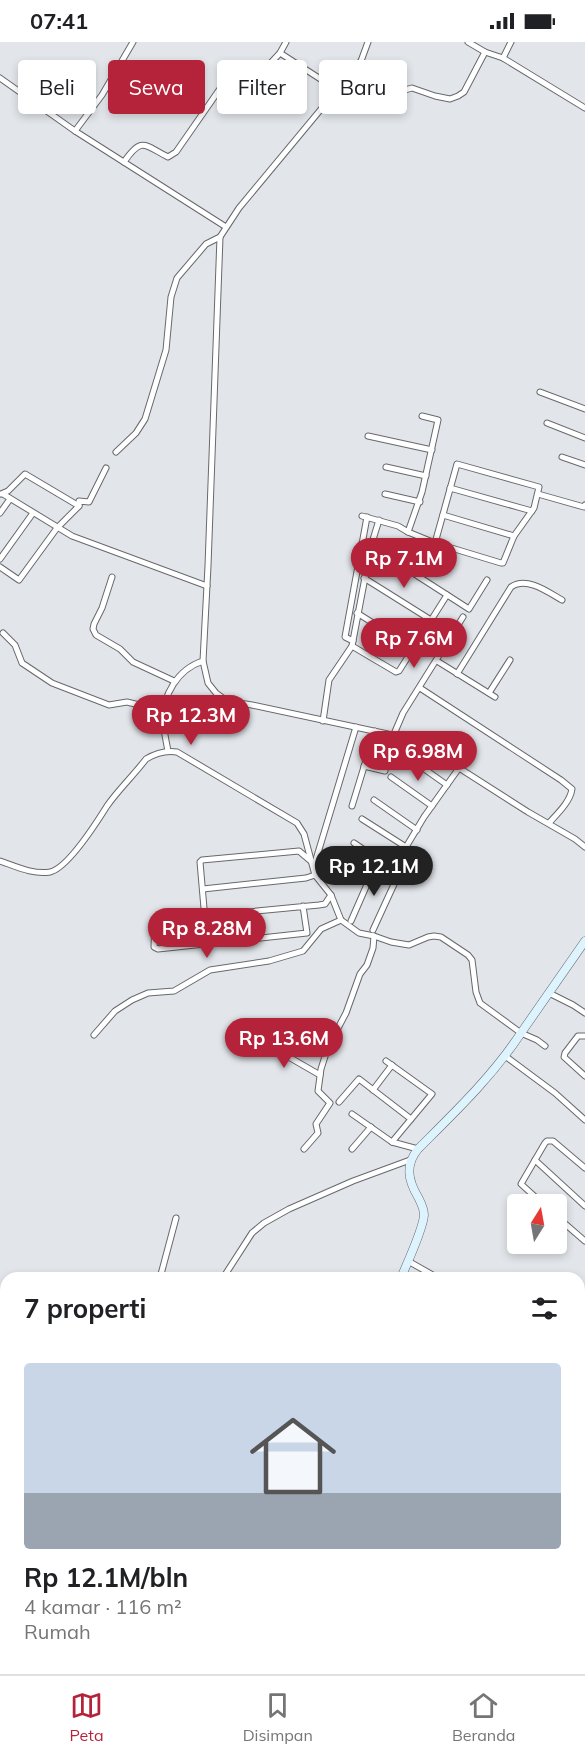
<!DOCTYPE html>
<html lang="id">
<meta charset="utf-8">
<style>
:root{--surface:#fff;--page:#f6f6f6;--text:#202124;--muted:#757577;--line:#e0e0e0;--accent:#b5233a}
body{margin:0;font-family:Mulish,sans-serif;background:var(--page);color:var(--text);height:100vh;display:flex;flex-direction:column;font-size:22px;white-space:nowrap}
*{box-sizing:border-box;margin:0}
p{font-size:20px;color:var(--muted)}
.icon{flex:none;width:33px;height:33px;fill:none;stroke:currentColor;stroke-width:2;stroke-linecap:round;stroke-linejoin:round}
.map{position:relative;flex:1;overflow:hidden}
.panel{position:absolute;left:0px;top:1230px;width:585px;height:402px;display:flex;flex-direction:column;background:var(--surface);border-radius:18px 18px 0 0;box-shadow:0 3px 9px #0003}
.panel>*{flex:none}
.hud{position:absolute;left:18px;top:18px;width:549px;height:54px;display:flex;gap:12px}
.needle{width:39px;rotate:11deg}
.buttons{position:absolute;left:507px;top:1152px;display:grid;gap:12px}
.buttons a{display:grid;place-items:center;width:60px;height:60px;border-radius:6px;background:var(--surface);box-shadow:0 3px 9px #0003;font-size:30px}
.price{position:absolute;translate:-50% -51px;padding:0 14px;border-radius:21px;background:var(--accent);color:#fff;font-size:20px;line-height:39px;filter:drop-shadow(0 2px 3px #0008)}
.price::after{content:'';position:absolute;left:50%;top:36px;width:18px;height:14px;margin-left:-9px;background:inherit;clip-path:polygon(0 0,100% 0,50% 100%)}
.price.selected{background:#222;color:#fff}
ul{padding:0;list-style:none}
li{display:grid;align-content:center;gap:12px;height:318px;padding:0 24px}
li span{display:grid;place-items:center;height:186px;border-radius:6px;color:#555}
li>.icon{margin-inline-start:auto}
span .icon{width:108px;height:108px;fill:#fffc;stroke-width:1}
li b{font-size:26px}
h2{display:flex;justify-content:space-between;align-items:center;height:72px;padding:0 24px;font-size:26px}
.tag{padding:0 21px;border-radius:6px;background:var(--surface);box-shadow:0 3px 9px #0003;font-size:21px;line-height:54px}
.tag.selected{background:var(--accent);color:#fff}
.status{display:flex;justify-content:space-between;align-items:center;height:42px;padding:0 30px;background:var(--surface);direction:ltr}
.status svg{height:16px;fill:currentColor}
.menu{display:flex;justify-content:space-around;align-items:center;height:84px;border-top:2px solid var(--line);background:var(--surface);font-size:16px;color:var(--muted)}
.menu a{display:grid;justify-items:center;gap:3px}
.menu .selected{color:var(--accent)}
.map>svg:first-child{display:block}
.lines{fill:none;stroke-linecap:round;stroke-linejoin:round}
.street-casing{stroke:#66696d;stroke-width:7}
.secondary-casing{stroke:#66696d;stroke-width:9}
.street{stroke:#fff;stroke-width:5}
.secondary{stroke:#ddf3fd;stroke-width:8}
</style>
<div class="status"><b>07:41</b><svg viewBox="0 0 49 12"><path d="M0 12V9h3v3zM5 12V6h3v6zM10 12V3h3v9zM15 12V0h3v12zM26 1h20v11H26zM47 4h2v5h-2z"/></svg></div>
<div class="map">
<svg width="585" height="1632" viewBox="0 0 585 1632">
<rect width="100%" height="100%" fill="#e2e6ea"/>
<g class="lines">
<defs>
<g id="street">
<polyline points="368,0 361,19 239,166 220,195 208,524 203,619 208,641 216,651 227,659 252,663 411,697 420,701 528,770 575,797 585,805"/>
<polyline points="468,0 485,10 503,16 585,66"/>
<polyline points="280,11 336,47"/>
<polyline points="503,16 511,0"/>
<polyline points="361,19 366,33 382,44 398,50 412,46 435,54 450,57 458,54 464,50 485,10"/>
<polyline points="0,36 75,89 226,185"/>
<polyline points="75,89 102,53 133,0"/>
<path d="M124 120C142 94 144 103 168 115L176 110 233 28C245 19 253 26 266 26L280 11 286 0"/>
<polyline points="540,350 585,367"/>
<polyline points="547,381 585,396"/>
<polyline points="368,394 432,408"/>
<polyline points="116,410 136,391 145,377 166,308 171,255 177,236 206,202 220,195"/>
<polyline points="562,415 585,423"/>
<polyline points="386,425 426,434"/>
<polyline points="450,446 532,469"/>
<polyline points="1,452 8,449 25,432 79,464"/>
<polyline points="3,452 72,494 207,544"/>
<polyline points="385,452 420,460"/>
<polyline points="538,452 584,465 585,463"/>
<polyline points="0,471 10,457"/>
<polyline points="443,473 514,494"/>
<polyline points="362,474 398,484 408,490 422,450 438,378 422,374"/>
<polyline points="408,490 435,501 501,521 503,521 514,494 534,466 539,445 457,422 435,501 420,535"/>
<polyline points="371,504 469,567 487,538"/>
<polyline points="0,517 33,471"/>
<polyline points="0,525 19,538 57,486 79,464 79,459 89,460 106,426"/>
<polyline points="112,535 102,566 94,582 93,587 96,593 120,607 133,620 174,639"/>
<polyline points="364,536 431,578"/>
<polyline points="357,571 413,606"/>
<polyline points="3,591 15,603 22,621 52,641 109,663 127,660 164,669"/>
<polyline points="353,599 345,595 367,475"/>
<polyline points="352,604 396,630 399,629 447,553"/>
<polyline points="437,619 495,655"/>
<path d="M457 632 511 545C527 534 548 550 562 558"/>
<path d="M420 646 561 738 572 747C570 760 558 771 549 781"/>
<polyline points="489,651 510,618"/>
<polyline points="323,679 329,638 352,604 371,504 379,478"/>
<polyline points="394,692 403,671 463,575"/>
<path d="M168 709C166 699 164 689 163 680 162 653 178 627 203 619"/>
<polyline points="406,714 447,743"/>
<polyline points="364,724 385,729"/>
<polyline points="391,735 432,764"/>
<polyline points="374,758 417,788"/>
<polyline points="352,764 375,689"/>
<polyline points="354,801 382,820 389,827 406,805 362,777"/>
<polyline points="347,811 378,823"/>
<path d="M0 819C15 824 33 833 50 830 68 826 97 780 107 764 118 748 134 733 146 717 156 711 165 708 177 710L297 781 304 792 315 833 331 853 341 878 359 891 374 894 391 900 409 903 428 895 434 894 441 895 468 913 472 918 476 950 480 961 521 991 537 998 545 1004"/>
<polyline points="348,822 352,813"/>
<polyline points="314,824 356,685"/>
<polyline points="203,847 306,836 315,833"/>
<polyline points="303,864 307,891 158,907 154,905 155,879 319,863 325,862 331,853"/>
<polyline points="351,879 376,822"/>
<polyline points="373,888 407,814 406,805 424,775 459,726"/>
<polyline points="207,901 200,820 202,818 299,809 312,820"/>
<polyline points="549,951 573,963 585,971"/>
<polyline points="94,993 115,969 132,958 148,951 174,949 210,928 269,919 303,909 321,887 341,878"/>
<polyline points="585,994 578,994 565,1011 564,1015 585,1034"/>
<polyline points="261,999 320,1033"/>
<polyline points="505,1014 555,1051 585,1078"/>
<polyline points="386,1019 432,1052 392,1100"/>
<polyline points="373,1048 392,1023"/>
<polyline points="339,1060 359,1037 411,1077"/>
<polyline points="352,1072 392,1100 418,1107"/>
<polyline points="304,1107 318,1091 316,1082 330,1061 318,1049 321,1027 328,1005 346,971 360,932 367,923 373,906 374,894"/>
<polyline points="352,1107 371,1085"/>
<polyline points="535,1118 521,1142 543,1162"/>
<polyline points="585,1126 553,1099 547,1099 545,1101 535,1118 585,1164"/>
<polyline points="556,1174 585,1199"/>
<polyline points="408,1219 438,1236"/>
<polyline points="160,1236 176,1176"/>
<polyline points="223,1236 252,1191 264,1181 289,1167 353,1139 410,1118"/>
<polyline points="0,1298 6,1300"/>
<polyline points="579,1590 585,1584"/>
<polyline points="122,1626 129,1632"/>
<polyline points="375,1626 390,1632"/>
<polyline points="451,1626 460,1632"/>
<polyline points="0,1630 6,1624"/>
<polyline points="202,1632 203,1626"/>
<polyline points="240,1632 242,1626"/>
<polyline points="553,1632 556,1626"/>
</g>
<g id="secondary">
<path d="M401 1236C407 1221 423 1188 424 1173 424 1166 421 1161 418 1155 408 1138 405 1123 418 1107 455 1070 492 1035 521 991L585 899"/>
<polyline points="321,1632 322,1626"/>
</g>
</defs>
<use href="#street" class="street-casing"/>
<use href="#secondary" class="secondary-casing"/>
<use href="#street" class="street"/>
<use href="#secondary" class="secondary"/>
</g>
</svg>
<div class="buttons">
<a><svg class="needle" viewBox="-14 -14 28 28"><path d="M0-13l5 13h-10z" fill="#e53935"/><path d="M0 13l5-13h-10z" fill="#757577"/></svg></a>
</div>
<b class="price" style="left:404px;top:547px">Rp 7.1M</b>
<b class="price" style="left:414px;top:627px">Rp 7.6M</b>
<b class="price" style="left:191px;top:704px">Rp 12.3M</b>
<b class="price" style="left:418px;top:740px">Rp 6.98M</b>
<b class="price selected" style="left:374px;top:855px">Rp 12.1M</b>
<b class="price" style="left:207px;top:917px">Rp 8.28M</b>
<b class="price" style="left:284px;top:1027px">Rp 13.6M</b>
<div class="hud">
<a class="tag">Beli</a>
<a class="tag selected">Sewa</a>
<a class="tag">Filter</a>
<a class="tag">Baru</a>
</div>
<section class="panel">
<h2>7 properti<svg class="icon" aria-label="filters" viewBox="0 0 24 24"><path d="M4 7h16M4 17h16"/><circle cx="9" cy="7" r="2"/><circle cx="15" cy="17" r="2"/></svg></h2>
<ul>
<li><span style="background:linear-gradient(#c9d6e8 70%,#9aa5b1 0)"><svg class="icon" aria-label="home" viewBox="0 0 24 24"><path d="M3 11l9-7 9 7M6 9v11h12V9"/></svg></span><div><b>Rp 12.1M/bln</b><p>4 kamar · 116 m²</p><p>Rumah</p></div></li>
</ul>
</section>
</div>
<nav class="menu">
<a class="selected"><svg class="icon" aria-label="map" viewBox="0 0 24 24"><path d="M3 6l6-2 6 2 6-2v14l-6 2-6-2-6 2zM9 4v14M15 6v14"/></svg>Peta</a>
<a><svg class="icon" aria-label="saved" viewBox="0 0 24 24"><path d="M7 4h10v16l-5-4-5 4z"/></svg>Disimpan</a>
<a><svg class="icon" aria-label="home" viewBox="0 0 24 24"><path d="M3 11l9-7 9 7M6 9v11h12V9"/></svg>Beranda</a>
</nav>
